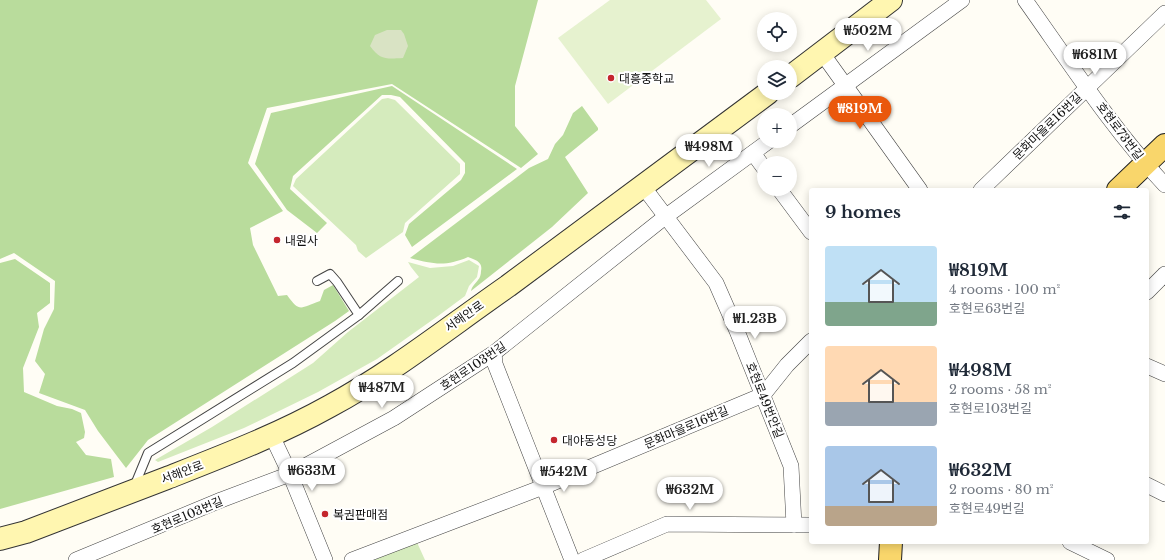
<!DOCTYPE html>
<meta charset="utf-8">
<style>
:root{--surface:#fff;--page:#f2f2f3;--text:#1f2937;--muted:#747a83;--accent:#ea580c}
body{margin:0;font-family:"Libre Baskerville","Noto Sans KR",serif;background:var(--page);color:var(--text);height:100vh;display:flex;flex-direction:column;font-size:15px;white-space:nowrap}
*{box-sizing:border-box;margin:0}
p{font-size:13px;color:var(--muted)}
.icon{flex:none;width:22px;height:22px;fill:none;stroke:currentColor;stroke-width:2;stroke-linecap:round;stroke-linejoin:round}
.map{position:relative;flex:1;overflow:hidden}
.side{position:absolute;left:809px;top:188px;width:340px;height:356px;display:flex;flex-direction:column;background:var(--surface);border-radius:4px;box-shadow:0 2px 10px #0003}
.side>*{flex:none}
.fabs{position:absolute;left:757px;top:12px;display:grid;gap:8px}
.fabs a{display:grid;place-items:center;width:40px;height:40px;border-radius:50%;background:var(--surface);box-shadow:0 2px 10px #0003;font-size:20px}
.price{position:absolute;translate:-50% -34px;padding:0 9px;border-radius:14px;background:#fff;color:#222;font-size:13px;line-height:26px;filter:drop-shadow(0 1px 2px #0008)}
.price::after{content:'';position:absolute;left:50%;top:24px;width:12px;height:9px;margin-left:-6px;background:inherit;clip-path:polygon(0 0,100% 0,50% 100%)}
.price.active{background:var(--accent);color:#fff}
ul{padding:0;list-style:none}
li{display:flex;align-items:center;gap:12px;height:100px;padding:0 16px}
li span{display:grid;place-items:center;flex:none;width:112px;height:80px;border-radius:4px;color:#555}
li>.icon{margin-inline-start:auto}
span .icon{width:48px;height:48px;fill:#fffc;stroke-width:1}
li b{font-size:17px}
h2{display:flex;justify-content:space-between;align-items:center;height:48px;padding:0 16px;font-size:17px}
.map>svg:first-child{display:block}
.green{fill:#d5ebbd}
.forest{fill:#b9dc9c}
.cemetery{fill:#d9e3c4}
.pitch{fill:#e6f2cf}
.lines{fill:none;stroke-linecap:round;stroke-linejoin:round}
.lane-casing{stroke:#444;stroke-width:10}
.street-casing{stroke:#444;stroke-width:16}
.secondary-casing{stroke:#333;stroke-width:24}
.primary-casing{stroke:#222;stroke-width:24}
.lane{stroke:#fff;stroke-width:8}
.street{stroke:#fff;stroke-width:15}
.secondary{stroke:#fff6b0;stroke-width:22}
.primary{stroke:#f9d66b;stroke-width:22}
.poi-dot{fill:#c4262e;stroke:#fff;stroke-width:1.5}
.labels{text-anchor:middle;dominant-baseline:central;stroke-width:4;stroke-linejoin:round;paint-order:stroke}
.poi-label{font-size:12px;fill:#111;stroke:#fff;text-anchor:start}
.street-label{font-size:12px;fill:#111;stroke:#fff}
</style>
<div class="map">
<svg width="1165" height="560" viewBox="0 0 1165 560">
<rect width="100%" height="100%" fill="#fffdf5"/>
<g class="green">
<polygon points="388,98 395,100 460,164 460,174 405,223 403,232 366,258 358,251 356,245 293,186 296,179 382,99"/>
<polygon points="469,260 479,266 477,277 469,286 465,296 438,316 377,359 318,392 244,428 158,462 155,460 212,427 313,363 348,332 419,277 411,267 408,262 430,268 453,266"/>
<polygon points="415,538 425,560 358,560"/>
</g>
<g class="forest">
<path d="M0 0H538L515 86V126L538 154 521 168 392 84 267 108 248 163 283 211 250 228 253 245 278 296 287 295C300 313 300 308 320 301L324 290 333 285 349 311 335 321 148 440 126 468 98 431 85 410 39 393 45 374 35 361 44 329 54 309 55 281 14 253 0 259Z"/>
<polygon points="392,86 517,169 412,247 405,235 409,224 461,180 465,173 465,163 400,97 391,95 382,95 293,176 290,189 327,223 317,233 287,210 255,164 271,113"/>
<path d="M582 106 598 128V130L565 157 588 193 552 227 471 291C472 286 475 284 478 280 480 278 481 274 481 271 483 262 476 260 468 257 445 267 433 264 410 258L529 168 548 159 555 144 563 135 573 113Z"/>
<polygon points="15,259 50,283 50,303 37,313 39,327 23,368 24,392 57,406 72,409 81,413 85,432 84,438 76,442 86,455 111,459 114,477 0,509 0,263"/>
</g>
<path class="cemetery" d="M387 30H401L404 34 408 46 403 58C386 59 380 60 370 46L375 35Z"/>
<polygon class="pitch" points="610,0 706,0 721,19 608,104 558,38"/>
<g class="lines">
<defs>
<g id="lane">
<polyline points="317,281 330,274 337,282 359,315"/>
<polyline points="134,487 148,453 293,363 359,315 398,281"/>
</g>
<g id="street">
<path d="M1025 0C1069 62 1113 130 1165 185"/>
<polyline points="822,53 920,190"/>
<polyline points="790,126 962,0"/>
<polyline points="753,153 764,168"/>
<polyline points="642,185 716,283 737,331 791,466 794,525"/>
<polyline points="779,189 811,232"/>
<polyline points="981,190 1165,13"/>
<polyline points="1147,292 1165,274"/>
<polyline points="494,353 495,364 572,560"/>
<polyline points="1147,366 1165,374"/>
<polyline points="272,436 290,474 325,560"/>
<polyline points="1147,485 1165,494"/>
<polyline points="1070,542 1107,560"/>
<polyline points="76,560 221,500 290,474 394,418 494,353 665,217 769,141"/>
<polyline points="352,560 543,487 763,395 787,365 811,341"/>
<polyline points="583,560 667,524 811,525"/>
</g>
<g id="secondary">
<polyline points="790,77 891,0"/>
<path d="M0 539 26 532C73 514 120 496 167 478 223 456 278 435 330 406 393 372 449 327 508 286L768 93"/>
</g>
<g id="primary">
<polyline points="1118,190 1165,145"/>
<polyline points="890,560 891,542"/>
</g>
</defs>
<use href="#lane" class="lane-casing"/>
<use href="#street" class="street-casing"/>
<use href="#secondary" class="secondary-casing"/>
<use href="#primary" class="primary-casing"/>
<use href="#lane" class="lane"/>
<use href="#street" class="street"/>
<use href="#secondary" class="secondary"/>
<use href="#primary" class="primary"/>
</g>
<g class="poi-dot">
<circle cx="611" cy="78" r="4"/>
<circle cx="277" cy="240" r="4"/>
<circle cx="554" cy="440" r="4"/>
<circle cx="325" cy="514" r="4"/>
</g>
<g class="labels">
<g class="poi-label">
<text x="619" y="78">대흥중학교</text>
<text x="285" y="240">내원사</text>
<text x="562" y="440">대야동성당</text>
<text x="333" y="514">복권판매점</text>
</g>
<g class="street-label">
<text transform="translate(1047 126) rotate(-44)">문화마을로16번길</text>
<text transform="translate(1120 131) rotate(53)">호현로73번길</text>
<text transform="translate(464 316) rotate(-35)">서해안로</text>
<text transform="translate(473 366) rotate(-34)">호현로103번길</text>
<text transform="translate(765 400) rotate(68)">호현로49번안길</text>
<text transform="translate(686 427) rotate(-23)">문화마을로16번길</text>
<text transform="translate(182 472) rotate(-21)">서해안로</text>
<text transform="translate(187 515) rotate(-23)">호현로103번길</text>
</g>
</g>
</svg>
<div class="fabs">
<a><svg class="icon" aria-label="locate" viewBox="0 0 24 24"><circle cx="12" cy="12" r="6"/><path d="M12 2v4M12 18v4M2 12h4M18 12h4"/></svg></a>
<a><svg class="icon" aria-label="layers" viewBox="0 0 24 24"><path d="M12 4l9 5-9 5-9-5zM3 14l9 5 9-5"/></svg></a>
<a>+</a>
<a>−</a>
</div>
<b class="price" style="left:868px;top:52px">₩502M</b>
<b class="price" style="left:1095px;top:76px">₩681M</b>
<b class="price active" style="left:860px;top:130px">₩819M</b>
<b class="price" style="left:709px;top:168px">₩498M</b>
<b class="price" style="left:755px;top:340px">₩1.23B</b>
<b class="price" style="left:382px;top:409px">₩487M</b>
<b class="price" style="left:312px;top:492px">₩633M</b>
<b class="price" style="left:564px;top:493px">₩542M</b>
<b class="price" style="left:690px;top:511px">₩632M</b>
<section class="side">
<h2>9 homes<svg class="icon" aria-label="filters" viewBox="0 0 24 24"><path d="M4 7h16M4 17h16"/><circle cx="9" cy="7" r="2"/><circle cx="15" cy="17" r="2"/></svg></h2>
<ul>
<li><span style="background:linear-gradient(#bfe0f5 70%,#7fa58c 0)"><svg class="icon" aria-label="home" viewBox="0 0 24 24"><path d="M3 11l9-7 9 7M6 9v11h12V9"/></svg></span><div><b>₩819M</b><p>4 rooms · 100 m²</p><p>호현로63번길</p></div></li>
<li><span style="background:linear-gradient(#ffd9b3 70%,#9aa5b1 0)"><svg class="icon" aria-label="home" viewBox="0 0 24 24"><path d="M3 11l9-7 9 7M6 9v11h12V9"/></svg></span><div><b>₩498M</b><p>2 rooms · 58 m²</p><p>호현로103번길</p></div></li>
<li><span style="background:linear-gradient(#a9c7e8 75%,#b9a48a 0)"><svg class="icon" aria-label="home" viewBox="0 0 24 24"><path d="M3 11l9-7 9 7M6 9v11h12V9"/></svg></span><div><b>₩632M</b><p>2 rooms · 80 m²</p><p>호현로49번길</p></div></li>
</ul>
</section>
</div>
